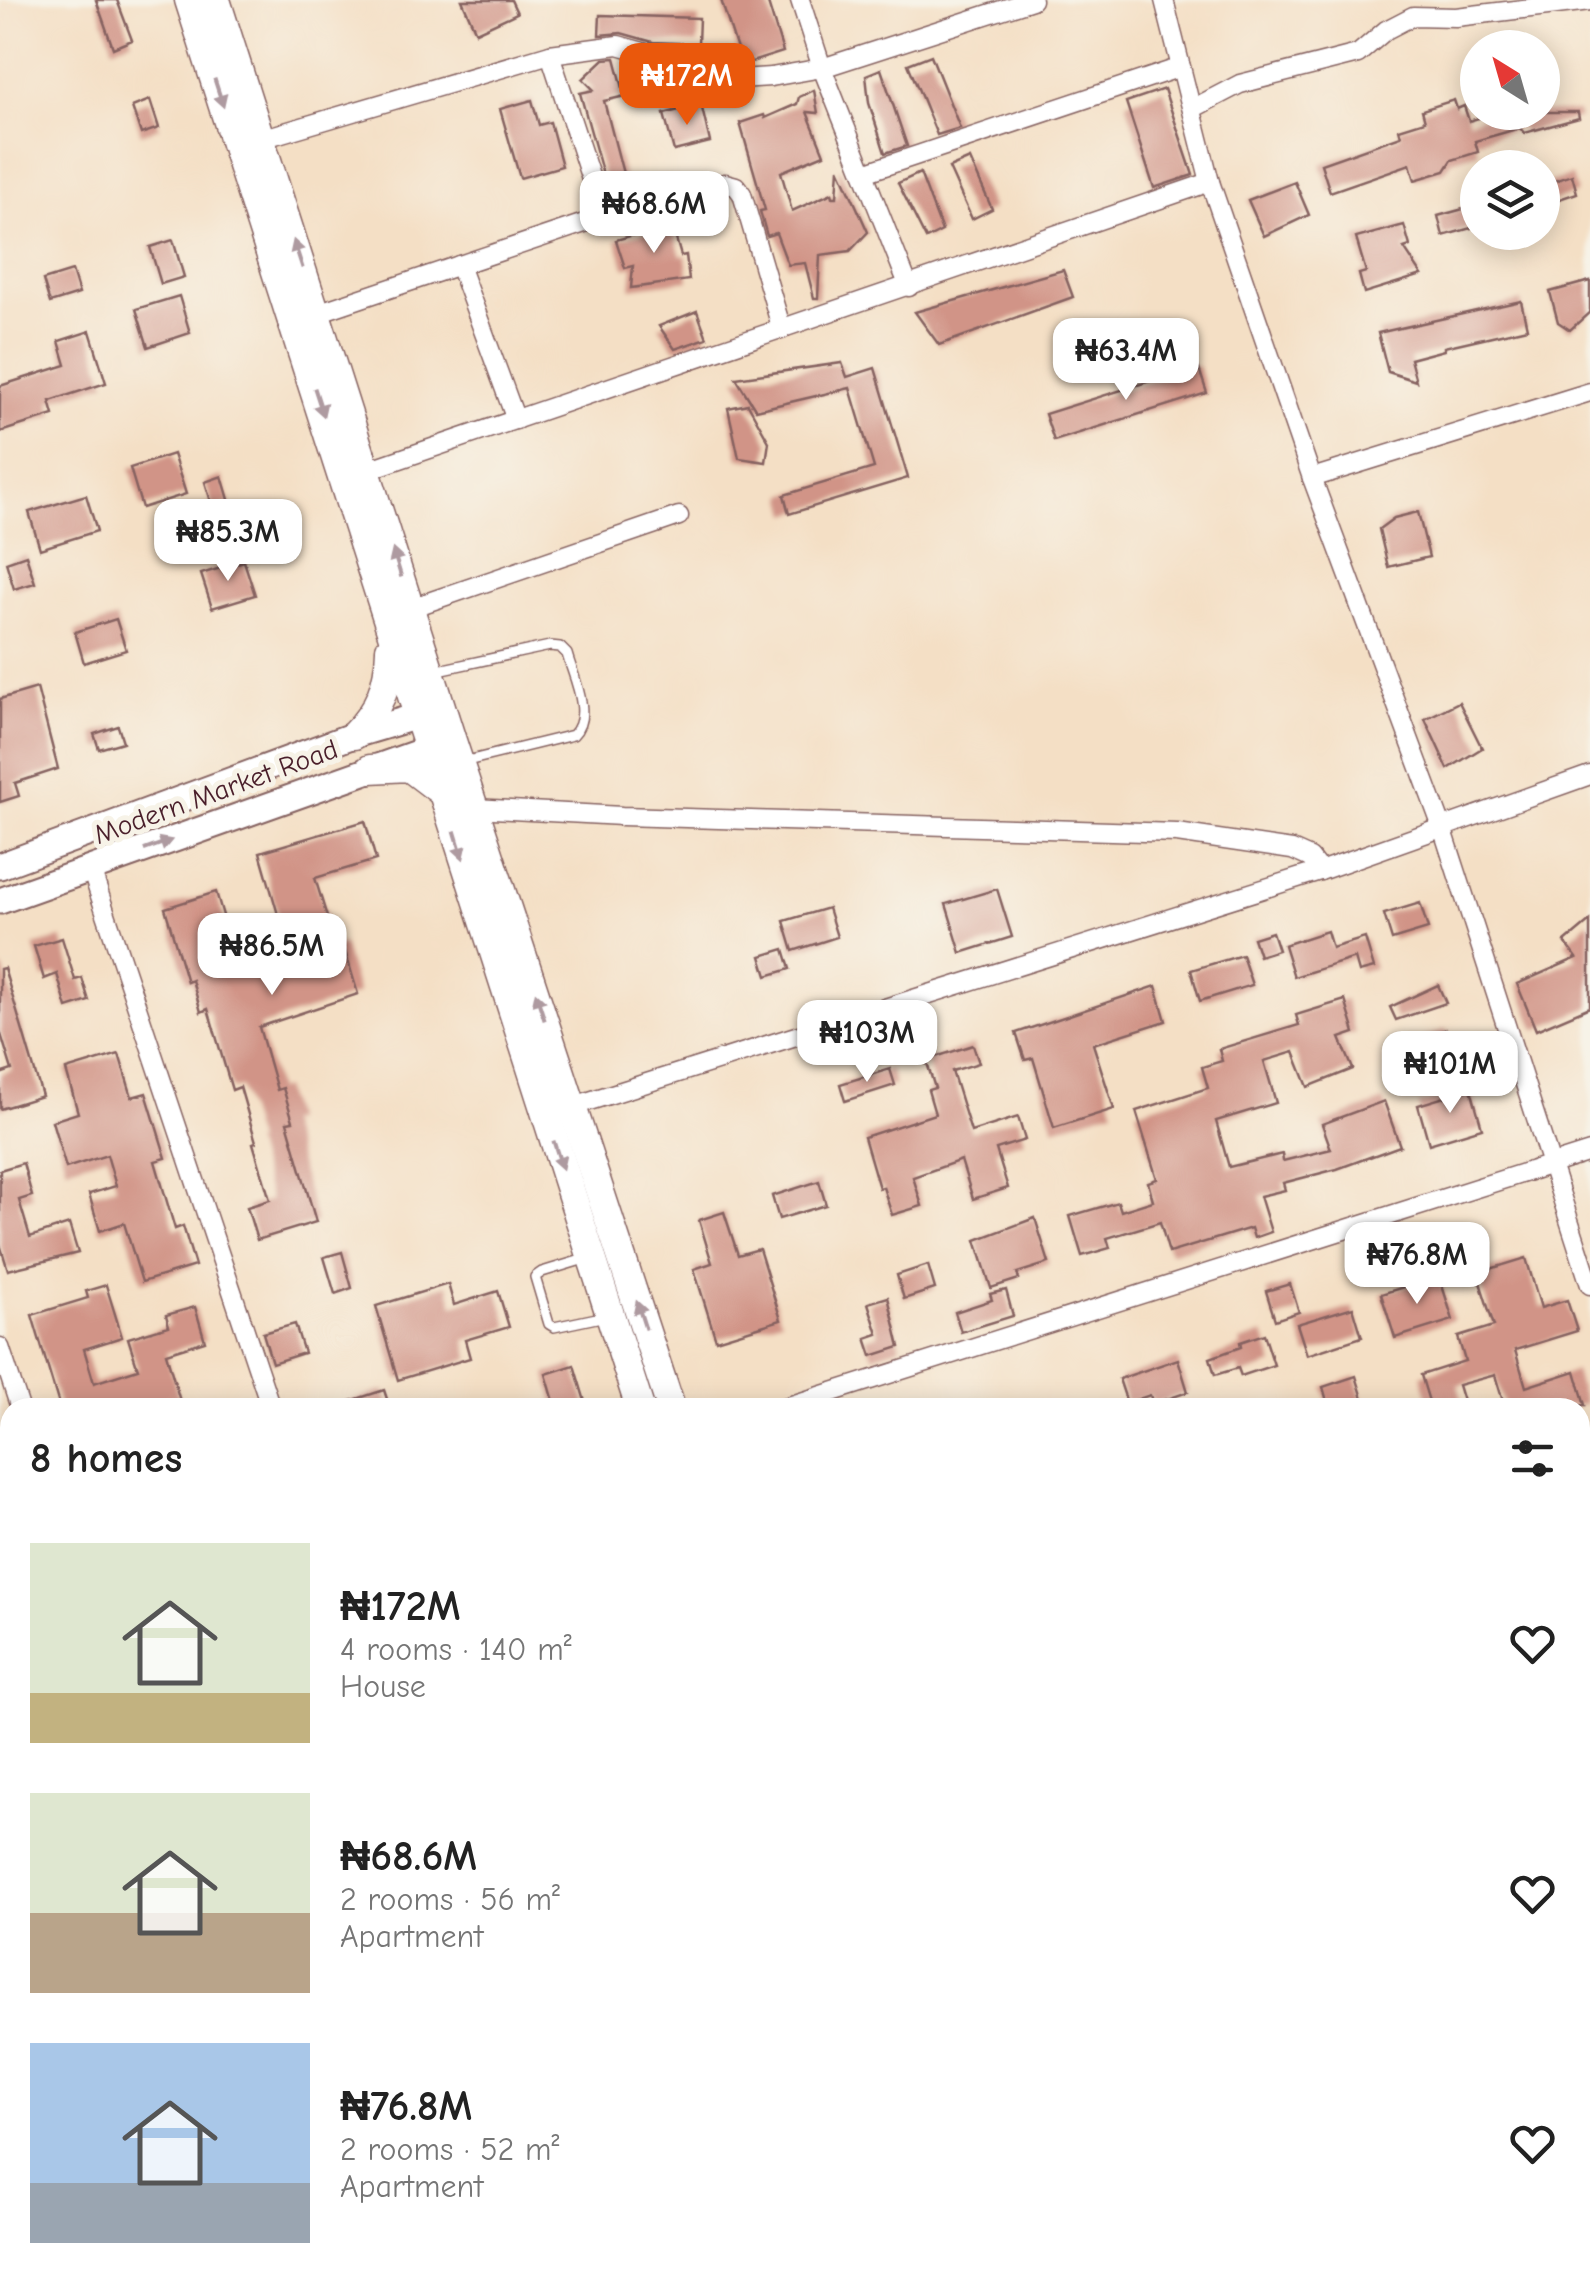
<!DOCTYPE html>
<meta charset="utf-8">
<style>
:root{--surface:#fff;--page:#f2f2f2;--text:#222;--muted:#767676;--accent:#ea580c}
body{margin:0;font-family:"Comic Neue",sans-serif;background:var(--page);color:var(--text);height:100vh;display:flex;flex-direction:column;font-size:38px;white-space:nowrap}
*{box-sizing:border-box;margin:0}
p{font-size:32px;color:var(--muted)}
.icon{flex:none;width:55px;height:55px;fill:none;stroke:currentColor;stroke-width:2;stroke-linecap:round;stroke-linejoin:round}
.map{position:relative;flex:1;overflow:hidden}
.details{position:absolute;left:0px;top:1398px;width:1590px;height:892px;display:flex;flex-direction:column;background:var(--surface);border-radius:30px 30px 0 0;box-shadow:0 5px 25px #0003}
.details>*{flex:none}
.needle{width:65px;rotate:323deg}
.buttons{position:absolute;left:1460px;top:30px;display:grid;gap:20px}
.buttons a{display:grid;place-items:center;width:100px;height:100px;border-radius:50%;background:var(--surface);box-shadow:0 5px 25px #0003;font-size:50px}
.price{position:absolute;translate:-50% -85px;padding:0 22px;border-radius:20px;background:#fff;color:#222;font-size:32px;line-height:65px;filter:drop-shadow(0 2px 5px #0008)}
.price::after{content:'';position:absolute;left:50%;top:60px;width:30px;height:22px;margin-left:-15px;background:inherit;clip-path:polygon(0 0,100% 0,50% 100%)}
.price.on{background:var(--accent);color:#fff}
ul{padding:0;list-style:none}
li{display:flex;align-items:center;gap:30px;height:250px;padding:0 30px}
li span{display:grid;place-items:center;flex:none;width:280px;height:200px;border-radius:0px;color:#555}
li>.icon{margin-inline-start:auto}
span .icon{width:120px;height:120px;fill:#fffc;stroke-width:1}
li b{font-size:42px}
h2{display:flex;justify-content:space-between;align-items:center;height:120px;padding:0 30px;font-size:42px}
.map>svg:first-child{display:block}
.building{fill:#d19487}
.lines{fill:none;stroke-linecap:round;stroke-linejoin:round}
.lane-casing{stroke:#866261;stroke-width:12}
.street-casing{stroke:#866261;stroke-width:21}
.secondary-casing{stroke:#866261;stroke-width:29}
.primary-casing{stroke:#866261;stroke-width:31}
.lane{stroke:#fff;stroke-width:9}
.street{stroke:#fff;stroke-width:18}
.secondary{stroke:#fff;stroke-width:25}
.primary{stroke:#fff;stroke-width:28}
.oneway{fill:#ae9aa0}
.labels{text-anchor:middle;dominant-baseline:central;stroke-width:10;stroke-linejoin:round;paint-order:stroke}
.street-label{font-size:28px;fill:#4a1f2b;stroke:#f7f3e8}
</style>
<div class="map">
<svg width="1590" height="2288" viewBox="0 0 1590 2288">
<rect width="100%" height="100%" fill="#f7f3e8"/>
<filter id="ink" filterUnits="userSpaceOnUse"><feTurbulence type="fractalNoise" baseFrequency=".01" numOctaves="2"/><feDisplacementMap in="SourceGraphic" scale="20" xChannelSelector="R" yChannelSelector="G"/><feConvolveMatrix kernelMatrix="1 2 1 2 8 2 1 2 1" color-interpolation-filters="sRGB"/></filter>
<filter id="wash" filterUnits="userSpaceOnUse"><feTurbulence type="fractalNoise" baseFrequency=".0048" numOctaves="4" result="noise"/><feDisplacementMap in="SourceGraphic" scale="40" xChannelSelector="R" yChannelSelector="G"/><feGaussianBlur stdDeviation="2.25" result="paint"/><feColorMatrix in="noise" values="0 0 0 0 0 0 0 0 0 0 0 0 0 0 0 0 0 1.4 0 .05"/><feComposite in="paint" operator="in"/></filter>
<g filter="url(#wash)">
<rect width="100%" height="100%" fill="#f4dfc5"/>
<g id="blocks">
<g class="building">
<polygon points="96,0 117,0 132,40 113,48"/>
<polygon points="462,0 511,0 517,13 476,32"/>
<polygon points="721,0 767,0 783,52 742,65"/>
<polygon points="600,15 699,18 698,44 653,42 621,33 599,35"/>
<polygon points="931,55 960,128 937,135 908,64"/>
<polygon points="615,58 625,96 604,101 626,185 605,182 580,93 594,90 583,79 604,59"/>
<polygon points="881,69 907,146 885,153 869,103 866,75"/>
<polygon points="1164,89 1193,175 1154,188 1126,102"/>
<polygon points="814,90 818,113 807,112 824,154 781,172 792,211 832,193 833,197 837,197 839,168 868,232 850,251 820,255 818,298 814,298 805,263 788,265 776,233 767,236 760,211 765,210 740,123 764,115 765,118 797,104 799,97"/>
<polygon points="150,100 159,128 141,134 132,107"/>
<polygon points="532,100 539,125 550,122 562,166 520,178 500,109"/>
<polygon points="1454,100 1457,109 1464,106 1469,121 1498,112 1578,112 1579,118 1524,133 1520,128 1475,141 1478,152 1452,160 1445,171 1415,180 1410,164 1330,192 1321,164 1401,136 1399,129 1425,121 1422,110"/>
<polygon points="701,104 710,142 674,151 664,114"/>
<polygon points="970,159 992,209 972,219 949,168"/>
<polygon points="920,173 942,231 926,239 898,183"/>
<polygon points="1572,175 1577,193 1542,205 1542,185"/>
<polygon points="1295,182 1309,215 1264,236 1248,200"/>
<polygon points="1478,205 1478,226 1443,236 1438,216"/>
<polygon points="670,218 681,256 686,255 689,280 631,288 633,266 625,268 616,240 655,229 653,223"/>
<polygon points="1404,225 1410,246 1404,248 1422,275 1364,293 1359,274 1366,272 1356,238"/>
<polygon points="173,240 184,277 161,284 150,247"/>
<polygon points="1063,270 1073,297 939,345 915,312"/>
<polygon points="72,271 79,294 50,303 43,280"/>
<polygon points="1590,281 1590,312 1570,330 1558,322 1550,292"/>
<polygon points="179,296 190,333 148,347 136,309"/>
<polygon points="1521,301 1527,328 1444,347 1444,350 1410,359 1416,381 1388,372 1378,333"/>
<polygon points="697,311 707,338 675,349 659,326"/>
<polygon points="90,331 106,383 50,401 54,415 0,432 0,386 66,365 59,341"/>
<polygon points="842,363 847,377 875,368 908,478 789,514 784,495 874,468 850,388 756,410 736,378"/>
<polygon points="1198,366 1207,393 1054,441 1045,414"/>
<polygon points="748,404 769,442 766,462 739,458 728,408"/>
<polygon points="173,454 186,494 142,508 130,468"/>
<polygon points="222,476 230,503 213,508 205,482"/>
<polygon points="86,495 97,531 40,549 29,512"/>
<polygon points="1418,512 1429,557 1388,567 1379,529 1394,518"/>
<polygon points="26,555 35,583 14,589 6,562"/>
<polygon points="244,561 255,595 212,608 201,574"/>
<polygon points="116,619 126,650 84,663 75,632"/>
<polygon points="37,688 58,769 15,783 19,796 0,802 0,699"/>
<polygon points="1459,702 1482,748 1448,769 1425,719"/>
<polygon points="118,726 123,742 99,749 94,734"/>
<polygon points="365,821 376,860 315,878 336,946 343,944 358,994 259,1027 277,1090 283,1088 293,1121 287,1122 316,1222 257,1240 247,1207 270,1200 253,1143 256,1142 240,1087 232,1090 208,1009 201,1012 192,980 187,982 165,908 216,892 238,966 285,952 275,919 279,918 260,852"/>
<polygon points="997,889 1012,937 961,953 946,904"/>
<polygon points="1420,903 1428,929 1392,940 1384,914"/>
<polygon points="828,908 837,937 793,951 784,921"/>
<polygon points="1590,921 1590,1007 1536,1030 1517,984 1577,958 1565,942"/>
<polygon points="1327,931 1332,948 1365,938 1374,968 1359,972 1355,958 1294,977 1284,945"/>
<polygon points="1272,932 1278,950 1259,956 1253,938"/>
<polygon points="62,938 75,980 82,978 89,1001 67,1008 57,974 44,979 34,946"/>
<polygon points="784,949 790,969 767,976 761,956"/>
<polygon points="1242,955 1252,985 1200,1001 1191,970"/>
<polygon points="4,968 42,1096 0,1109 0,1074 12,1070 0,1031 0,969"/>
<polygon points="1438,985 1446,1003 1396,1020 1390,1007"/>
<polygon points="1156,986 1166,1021 1093,1044 1114,1109 1054,1128 1033,1058 1025,1060 1016,1033"/>
<polygon points="1345,1000 1355,1033 1340,1038 1353,1069 1308,1087 1294,1052 1264,1061 1276,1103 1216,1121 1229,1167 1282,1154 1283,1161 1331,1149 1322,1124 1384,1101 1400,1146 1337,1169 1283,1183 1285,1190 1260,1196 1271,1232 1254,1238 1251,1228 1169,1253 1160,1222 1107,1238 1110,1248 1082,1256 1070,1216 1118,1202 1121,1211 1153,1201 1148,1182 1157,1179 1136,1111 1208,1088 1202,1067 1222,1061 1219,1049 1299,1025 1296,1015"/>
<polygon points="1446,1029 1453,1043 1413,1063 1405,1046"/>
<polygon points="973,1045 979,1063 952,1071 971,1132 1018,1117 1025,1140 996,1149 1008,1188 973,1199 961,1160 913,1177 922,1206 892,1215 883,1187 879,1188 864,1137 935,1114 928,1090 935,1088 926,1060"/>
<polygon points="119,1054 132,1097 146,1093 166,1158 155,1161 175,1229 183,1226 195,1266 142,1282 124,1223 100,1231 89,1194 116,1186 107,1155 66,1168 52,1121 78,1113 66,1070"/>
<polygon points="890,1069 895,1085 845,1101 840,1084"/>
<polygon points="1471,1089 1482,1128 1429,1144 1418,1105"/>
<polygon points="23,1163 32,1196 19,1200 30,1237 69,1224 78,1253 8,1270 0,1244 0,1170"/>
<polygon points="819,1181 826,1205 779,1219 772,1196"/>
<polygon points="724,1212 738,1255 759,1249 781,1320 716,1340 694,1269 712,1263 699,1220"/>
<polygon points="1035,1218 1049,1263 1017,1273 1019,1279 991,1288 976,1240"/>
<polygon points="342,1252 352,1288 335,1294 324,1257"/>
<polygon points="1526,1258 1541,1308 1567,1300 1577,1331 1515,1350 1526,1387 1575,1371 1585,1405 1505,1408 1495,1375 1458,1385 1465,1408 1431,1408 1421,1375 1465,1361 1458,1337 1494,1326 1477,1273"/>
<polygon points="928,1265 935,1289 904,1299 897,1275"/>
<polygon points="1439,1276 1453,1320 1395,1338 1381,1294"/>
<polygon points="448,1284 454,1305 498,1291 509,1327 465,1340 470,1358 398,1380 376,1306"/>
<polygon points="1290,1284 1299,1312 1275,1320 1266,1291"/>
<polygon points="106,1285 122,1337 84,1349 94,1383 138,1369 128,1338 169,1326 166,1315 195,1307 205,1341 166,1353 182,1408 60,1408 32,1315 88,1298 86,1291"/>
<polygon points="1006,1290 1013,1316 961,1332 955,1312 992,1300 990,1294"/>
<polygon points="888,1297 900,1347 872,1356 866,1338 878,1334 868,1303"/>
<polygon points="1353,1307 1362,1337 1307,1355 1297,1324"/>
<polygon points="295,1324 304,1353 272,1363 263,1333"/>
<polygon points="1264,1334 1274,1365 1241,1376 1238,1368 1215,1375 1210,1358 1241,1347 1240,1342"/>
<polygon points="1178,1359 1188,1392 1153,1404 1150,1395 1127,1403 1119,1379"/>
<polygon points="574,1365 587,1408 556,1408 546,1374"/>
<polygon points="1356,1376 1366,1408 1329,1408 1323,1387"/>
<polygon points="384,1390 390,1408 342,1408 341,1404"/>
</g>
</g>
</g>
<g filter="url(#ink)">
<use href="#blocks" fill-opacity="0" stroke="#866261" stroke-width="2.5"/>
<g class="lines">
<defs>
<g id="lane">
<path d="M434 671 550 646 560 647 567 654C574 679 593 715 573 735L463 762"/>
<polyline points="588,1258 542,1272 535,1277 549,1324 554,1327 606,1316"/>
</g>
<g id="street">
<polyline points="800,0 822,68 909,287"/>
<polyline points="1164,0 1210,182 1312,478 1442,827 1590,1285"/>
<polyline points="550,54 603,216"/>
<polyline points="1192,109 1240,84 1358,54 1386,30 1413,16 1456,17 1590,1"/>
<polyline points="261,139 550,54 618,45 739,79 771,77 822,68 1032,0"/>
<polyline points="864,173 1181,67"/>
<polyline points="459,265 516,420"/>
<polyline points="317,313 626,209 725,183 736,186 742,194 782,330"/>
<polyline points="368,470 1210,182"/>
<polyline points="1312,478 1590,392"/>
<polyline points="411,608 679,516"/>
<polyline points="474,808 622,816 1177,833 1292,850 1310,858 1320,871"/>
<polyline points="91,869 271,1408"/>
<polyline points="564,1109 1320,871 1590,775"/>
<polyline points="0,1347 20,1408"/>
<polyline points="782,1408 1590,1152"/>
<polyline points="1580,1538 1590,1534"/>
<polyline points="0,1719 10,1716"/>
<polyline points="0,2128 10,2157"/>
<polyline points="52,2280 55,2288"/>
<polyline points="291,2280 294,2288"/>
<polyline points="405,2288 429,2280"/>
<polyline points="1575,2288 1590,2282"/>
</g>
<g id="secondary">
<polyline points="0,866 354,735 438,710"/>
<polyline points="0,901 448,742"/>
<polyline points="1580,1913 1590,1909"/>
</g>
<g id="primary">
<polyline points="189,0 640,1408"/>
<polyline points="216,0 452,741 671,1408"/>
<path d="M354 735C379 710 389 685 390 649"/>
<polyline points="370,769 409,767 442,792"/>
<polyline points="915,2280 917,2288"/>
<polyline points="946,2280 948,2288"/>
</g>
</defs>
<use href="#lane" class="lane-casing"/>
<use href="#street" class="street-casing"/>
<use href="#secondary" class="secondary-casing"/>
<use href="#primary" class="primary-casing"/>
<use href="#lane" class="lane"/>
<use href="#street" class="street"/>
<use href="#secondary" class="secondary"/>
<use href="#primary" class="primary"/>
</g>
<defs><path id="oneway-solid" d="M-6-.8H1V-3.2L6.5 0L1 3.2V.8H-6Z" transform="scale(2.5)"/></defs>
<g class="oneway">
<use href="#oneway-solid" transform="translate(219 93) rotate(72)"/>
<use href="#oneway-solid" transform="translate(298 254) rotate(-108)"/>
<use href="#oneway-solid" transform="translate(319 402) rotate(72)"/>
<use href="#oneway-solid" transform="translate(397 563) rotate(-107)"/>
<use href="#oneway-solid" transform="translate(158 845) rotate(-20)"/>
<use href="#oneway-solid" transform="translate(459 845) rotate(73)"/>
<use href="#oneway-solid" transform="translate(540 1006) rotate(-108)"/>
<use href="#oneway-solid" transform="translate(558 1155) rotate(72)"/>
<use href="#oneway-solid" transform="translate(641 1315) rotate(-108)"/>
</g>
</g>
<g class="labels">
<g class="street-label">
<text transform="translate(216 792) rotate(-20)">Modern Market Road</text>
</g>
</g>
</svg>
<div class="buttons">
<a><svg class="needle" viewBox="-14 -14 28 28"><path d="M0-13l5 13h-10z" fill="#e53935"/><path d="M0 13l5-13h-10z" fill="#767676"/></svg></a>
<a><svg class="icon" aria-label="layers" viewBox="0 0 24 24"><path d="M12 4l9 5-9 5-9-5zM3 14l9 5 9-5"/></svg></a>
</div>
<b class="price on" style="left:687px;top:128px">₦172M</b>
<b class="price" style="left:654px;top:256px">₦68.6M</b>
<b class="price" style="left:1126px;top:403px">₦63.4M</b>
<b class="price" style="left:228px;top:584px">₦85.3M</b>
<b class="price" style="left:272px;top:998px">₦86.5M</b>
<b class="price" style="left:867px;top:1085px">₦103M</b>
<b class="price" style="left:1450px;top:1116px">₦101M</b>
<b class="price" style="left:1417px;top:1307px">₦76.8M</b>
<section class="details">
<h2>8 homes<svg class="icon" aria-label="filters" viewBox="0 0 24 24"><path d="M4 7h16M4 17h16"/><circle cx="9" cy="7" r="2"/><circle cx="15" cy="17" r="2"/></svg></h2>
<ul>
<li><span style="background:linear-gradient(#dfe7d0 75%,#c2b280 0)"><svg class="icon" aria-label="home" viewBox="0 0 24 24"><path d="M3 11l9-7 9 7M6 9v11h12V9"/></svg></span><div><b>₦172M</b><p>4 rooms · 140 m²</p><p>House</p></div><svg class="icon" aria-label="heart" viewBox="0 0 24 24"><path d="M12 20l-8-8c-3-5 5-10 8-4 3-6 11-1 8 4z"/></svg></li>
<li><span style="background:linear-gradient(#dfe7d0 60%,#b9a48a 0)"><svg class="icon" aria-label="home" viewBox="0 0 24 24"><path d="M3 11l9-7 9 7M6 9v11h12V9"/></svg></span><div><b>₦68.6M</b><p>2 rooms · 56 m²</p><p>Apartment</p></div><svg class="icon" aria-label="heart" viewBox="0 0 24 24"><path d="M12 20l-8-8c-3-5 5-10 8-4 3-6 11-1 8 4z"/></svg></li>
<li><span style="background:linear-gradient(#a9c7e8 70%,#9aa5b1 0)"><svg class="icon" aria-label="home" viewBox="0 0 24 24"><path d="M3 11l9-7 9 7M6 9v11h12V9"/></svg></span><div><b>₦76.8M</b><p>2 rooms · 52 m²</p><p>Apartment</p></div><svg class="icon" aria-label="heart" viewBox="0 0 24 24"><path d="M12 20l-8-8c-3-5 5-10 8-4 3-6 11-1 8 4z"/></svg></li>
</ul>
</section>
</div>
